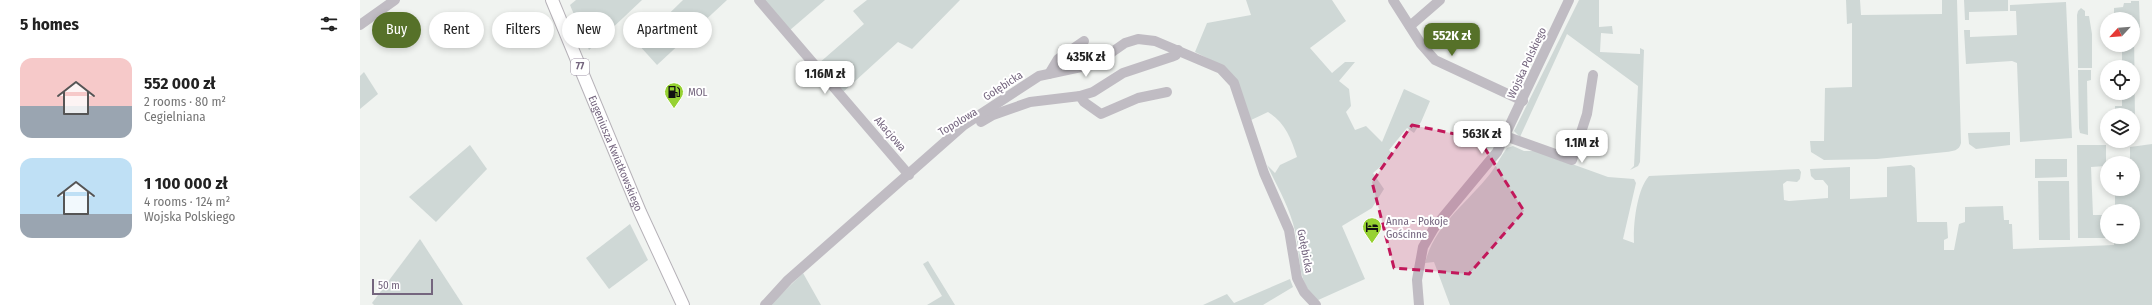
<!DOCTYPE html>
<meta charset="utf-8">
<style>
:root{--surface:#fff;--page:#f2f2f2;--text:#222;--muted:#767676;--accent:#567129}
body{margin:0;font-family:"Fira Sans Condensed",sans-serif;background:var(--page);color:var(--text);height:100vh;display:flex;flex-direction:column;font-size:15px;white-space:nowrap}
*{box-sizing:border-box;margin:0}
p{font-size:13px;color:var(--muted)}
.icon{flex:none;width:22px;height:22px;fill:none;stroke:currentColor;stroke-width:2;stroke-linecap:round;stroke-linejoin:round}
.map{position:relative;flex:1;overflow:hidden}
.sheet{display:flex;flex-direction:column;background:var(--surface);width:360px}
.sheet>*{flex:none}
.guide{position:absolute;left:12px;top:12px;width:380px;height:36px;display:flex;gap:8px}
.needle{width:26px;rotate:244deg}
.tools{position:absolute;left:1740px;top:12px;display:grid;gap:8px}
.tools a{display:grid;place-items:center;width:40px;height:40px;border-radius:50%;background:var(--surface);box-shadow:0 2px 6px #0003;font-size:20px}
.scale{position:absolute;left:12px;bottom:10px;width:61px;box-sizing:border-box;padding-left:4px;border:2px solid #74657e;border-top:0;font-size:11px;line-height:14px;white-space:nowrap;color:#74657e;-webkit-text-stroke:3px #fff;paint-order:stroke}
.price{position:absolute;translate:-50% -34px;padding:0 9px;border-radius:8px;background:#fff;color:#222;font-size:13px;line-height:26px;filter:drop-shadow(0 1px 2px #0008)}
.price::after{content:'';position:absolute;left:50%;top:24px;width:12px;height:9px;margin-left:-6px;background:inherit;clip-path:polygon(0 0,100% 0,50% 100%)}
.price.active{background:var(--accent);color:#fff}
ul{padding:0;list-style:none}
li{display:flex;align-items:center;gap:12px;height:100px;padding:0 20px}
li span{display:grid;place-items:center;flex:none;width:112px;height:80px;border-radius:12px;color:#555}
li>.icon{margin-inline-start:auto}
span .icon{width:48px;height:48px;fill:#fffc;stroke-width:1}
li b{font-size:17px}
h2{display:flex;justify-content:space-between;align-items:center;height:48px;padding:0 20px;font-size:17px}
.chip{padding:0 14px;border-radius:18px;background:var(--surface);box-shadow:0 2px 6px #0003;font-size:14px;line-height:36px}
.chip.active{background:var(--accent);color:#fff}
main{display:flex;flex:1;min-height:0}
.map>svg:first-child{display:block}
.green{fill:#cfd8d6}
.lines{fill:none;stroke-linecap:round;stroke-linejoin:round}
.major-casing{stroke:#b6b2b8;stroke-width:14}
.minor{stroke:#c0bcc3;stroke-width:10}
.major{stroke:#fff;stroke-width:12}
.marked{fill:#c2185b;fill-opacity:0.2;stroke:#c2185b;stroke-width:3;stroke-dasharray:8 5;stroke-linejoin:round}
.labels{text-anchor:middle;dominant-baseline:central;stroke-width:4;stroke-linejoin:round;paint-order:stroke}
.shield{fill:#fff;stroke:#9e93a5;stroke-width:1}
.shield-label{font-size:10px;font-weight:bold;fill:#74657e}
.street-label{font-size:11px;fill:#74657e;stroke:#fff}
.poi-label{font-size:11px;fill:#74657e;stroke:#fff;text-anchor:start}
</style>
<main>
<section class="sheet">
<h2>5 homes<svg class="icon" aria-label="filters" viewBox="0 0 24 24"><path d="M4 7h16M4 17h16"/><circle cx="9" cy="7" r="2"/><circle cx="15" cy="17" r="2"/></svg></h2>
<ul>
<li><span style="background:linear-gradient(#f6c9c9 60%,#9aa5b1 0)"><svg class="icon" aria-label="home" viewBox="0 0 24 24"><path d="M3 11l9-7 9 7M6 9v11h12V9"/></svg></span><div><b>552 000 zł</b><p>2 rooms · 80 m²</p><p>Cegielniana</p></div></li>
<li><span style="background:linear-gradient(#bfe0f5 70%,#9aa5b1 0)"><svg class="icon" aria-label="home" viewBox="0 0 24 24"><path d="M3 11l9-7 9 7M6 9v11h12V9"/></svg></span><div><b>1 100 000 zł</b><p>4 rooms · 124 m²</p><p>Wojska Polskiego</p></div></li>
</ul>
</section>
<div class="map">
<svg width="1792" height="305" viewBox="0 0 1792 305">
<rect width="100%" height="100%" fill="#f0f3f0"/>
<g class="green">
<polygon points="216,0 282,0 229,50 210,5"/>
<polygon points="323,0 367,0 297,65 278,44"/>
<polygon points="404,0 465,0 430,30"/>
<polygon points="507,0 600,0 552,49 538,42 482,93 458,64 504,24 493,11"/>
<path d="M886 0H972L986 21 950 48 972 73 985 62H995L979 81 989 89 991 106 986 112 995 130 1006 126 1022 142 1044 89 1070 101 1061 122 1054 133 1047 128 1029 150 1034 155 1013 173 1024 189 1012 208 982 226 1005 279 956 301C935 274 942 261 935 231 930 208 917 186 907 165L915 173 920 165 937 157C931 138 925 123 908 112L889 121C875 75 880 74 835 52L847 23 891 15Z"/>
<polygon points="1219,0 1239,0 1239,27 1252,26 1253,34 1241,33 1240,52 1280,54 1280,48 1284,50 1280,162 1278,166 1270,170 1274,166 1278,86 1207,34 1160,137 1154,131"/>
<path d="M1486 0H1500L1501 15 1582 14V0H1597L1601 143C1599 151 1593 151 1586 152L1517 159 1464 160 1451 152 1450 141H1464L1465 88 1492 87V23L1487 24Z"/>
<polygon points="1604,0 1648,0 1648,11 1609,12 1609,20 1605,20"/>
<polygon points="1771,1 1779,1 1780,28 1774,29 1775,123 1773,123 1773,115 1755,115 1755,106 1762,106 1762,93 1773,93 1773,67 1762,67 1762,45 1773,45 1773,19 1754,19 1754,8 1763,7 1764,3 1771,3"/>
<polygon points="1706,2 1712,138 1660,142 1657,63 1652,61 1606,64 1604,30 1610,30 1610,37 1657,35 1656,11 1650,11 1650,5"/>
<polygon points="1721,8 1725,11 1725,16 1729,16 1732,34 1732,68 1718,68 1717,15 1718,11"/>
<polygon points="1718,70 1731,70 1731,80 1727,81 1728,135 1720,133 1719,128"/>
<polygon points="4,72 18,94 0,109 0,76"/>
<polygon points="1650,132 1650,145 1616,149 1609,144 1608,133"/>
<path d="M1792 144V305H1090L1074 262 1065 263C1074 226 1107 203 1130 174 1136 166 1141 156 1147 148L1153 146 1164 151H1176L1248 177 1274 179 1276 183 1263 239 1274 243C1273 225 1277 189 1289 176L1439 169 1441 172 1440 179 1437 182 1427 181 1423 184 1424 200 1429 201 1468 198V186L1463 180H1455L1451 176 1450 169 1490 167V199L1527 197V167L1551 165 1555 168 1557 222H1587L1588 238 1584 240V250H1594L1599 224 1605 222V207L1643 206 1644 220H1649V224H1652L1653 249 1754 245 1755 238H1718L1717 145H1746V166L1731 167 1733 215H1747V237H1773V211H1755V192H1770V189H1773V163H1770V147Z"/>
<polygon points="110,145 127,169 76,222 49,197"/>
<polygon points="1675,159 1707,159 1707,177 1675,178"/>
<polygon points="1678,181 1709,181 1710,240 1679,240"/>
<polygon points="270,224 288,260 249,289 226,258"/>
<polygon points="60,239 103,305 14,305 12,303"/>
<polygon points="568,261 595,305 567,305 582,296 563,264"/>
<polygon points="443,273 461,305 410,305"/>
<polygon points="930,279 933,287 903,305 843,305 867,294 874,303"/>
</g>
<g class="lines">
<defs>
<g id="major">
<path id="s1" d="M192 0 280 212 323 305"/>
</g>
</defs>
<use href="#major" class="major-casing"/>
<g class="minor">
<polyline points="399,0 549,175"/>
<polyline points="1033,0 1061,44 1075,60 1163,101"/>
<polyline points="0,25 35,0"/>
<polyline points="1050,26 1080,0"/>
<polyline points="689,74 698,59 724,41"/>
<polyline points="720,96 724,102 741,114 778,98 807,92"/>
<polyline points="621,122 633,115 670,102 720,96 733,92 763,73 811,57 816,55 818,50"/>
<polyline points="1145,136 1212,160 1227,114 1233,75"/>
<polyline points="405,305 428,280 604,125 679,76 735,64 765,43 778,39 795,41 861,69 874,83 904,173 929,230 937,278 944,292 956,305"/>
<polyline points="1059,305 1057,280 1063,247 1074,228 1137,152 1209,0"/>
</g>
<use href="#major" class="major"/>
</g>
<path class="marked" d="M1052 125 1119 139 1164 211 1109 274 1034 268 1012 182Z"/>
<defs>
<symbol id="fuel-pin" viewBox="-11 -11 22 30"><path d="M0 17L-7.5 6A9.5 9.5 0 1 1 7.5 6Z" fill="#96d132" stroke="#fff"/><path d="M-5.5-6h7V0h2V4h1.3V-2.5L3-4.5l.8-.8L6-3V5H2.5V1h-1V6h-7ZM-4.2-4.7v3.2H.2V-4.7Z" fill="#111"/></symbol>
<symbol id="hotel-pin" viewBox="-11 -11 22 30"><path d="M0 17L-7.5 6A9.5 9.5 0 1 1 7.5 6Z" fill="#96d132" stroke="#fff"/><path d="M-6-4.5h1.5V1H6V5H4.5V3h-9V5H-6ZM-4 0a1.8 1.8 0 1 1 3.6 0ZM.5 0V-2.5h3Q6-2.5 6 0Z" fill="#111"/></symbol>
</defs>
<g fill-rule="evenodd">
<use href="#fuel-pin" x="303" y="81" width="22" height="30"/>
<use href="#hotel-pin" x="1001" y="216" width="22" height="30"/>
</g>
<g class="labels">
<rect class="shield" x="211" y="59" width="18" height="16" rx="3"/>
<g class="shield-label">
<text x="220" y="67">77</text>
</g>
<g class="street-label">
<text transform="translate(1167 63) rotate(-65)">Wojska Polskiego</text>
<text transform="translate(643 86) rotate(-33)">Gołębicka</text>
<text transform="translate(598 122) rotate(-31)">Topolowa</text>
<text transform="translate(530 134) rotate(49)">Akacjowa</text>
<text stroke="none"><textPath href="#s1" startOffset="166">Eugeniusza Kwiatkowskiego</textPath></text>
<text transform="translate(945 251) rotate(79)">Gołębicka</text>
</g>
<g class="poi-label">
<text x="328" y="92">MOL</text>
<text x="1026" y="221">Anna - Pokoje<tspan x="1026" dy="13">Gościnne</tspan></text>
</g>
</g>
</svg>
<div class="tools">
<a><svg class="needle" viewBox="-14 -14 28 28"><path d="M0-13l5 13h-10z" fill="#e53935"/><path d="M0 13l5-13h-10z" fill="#767676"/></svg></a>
<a><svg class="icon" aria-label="locate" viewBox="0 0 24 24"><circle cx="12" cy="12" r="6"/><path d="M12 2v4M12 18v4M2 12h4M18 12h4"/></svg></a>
<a><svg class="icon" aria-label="layers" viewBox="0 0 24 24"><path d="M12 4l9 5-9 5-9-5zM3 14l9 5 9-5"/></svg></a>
<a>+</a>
<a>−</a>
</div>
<div class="scale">50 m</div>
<b class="price active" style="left:1092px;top:57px">552K zł</b>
<b class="price" style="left:726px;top:78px">435K zł</b>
<b class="price" style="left:465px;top:95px">1.16M zł</b>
<b class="price" style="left:1122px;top:155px">563K zł</b>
<b class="price" style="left:1222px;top:164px">1.1M zł</b>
<div class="guide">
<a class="chip active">Buy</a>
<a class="chip">Rent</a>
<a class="chip">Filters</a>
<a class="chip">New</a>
<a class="chip">Apartment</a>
</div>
</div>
</main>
